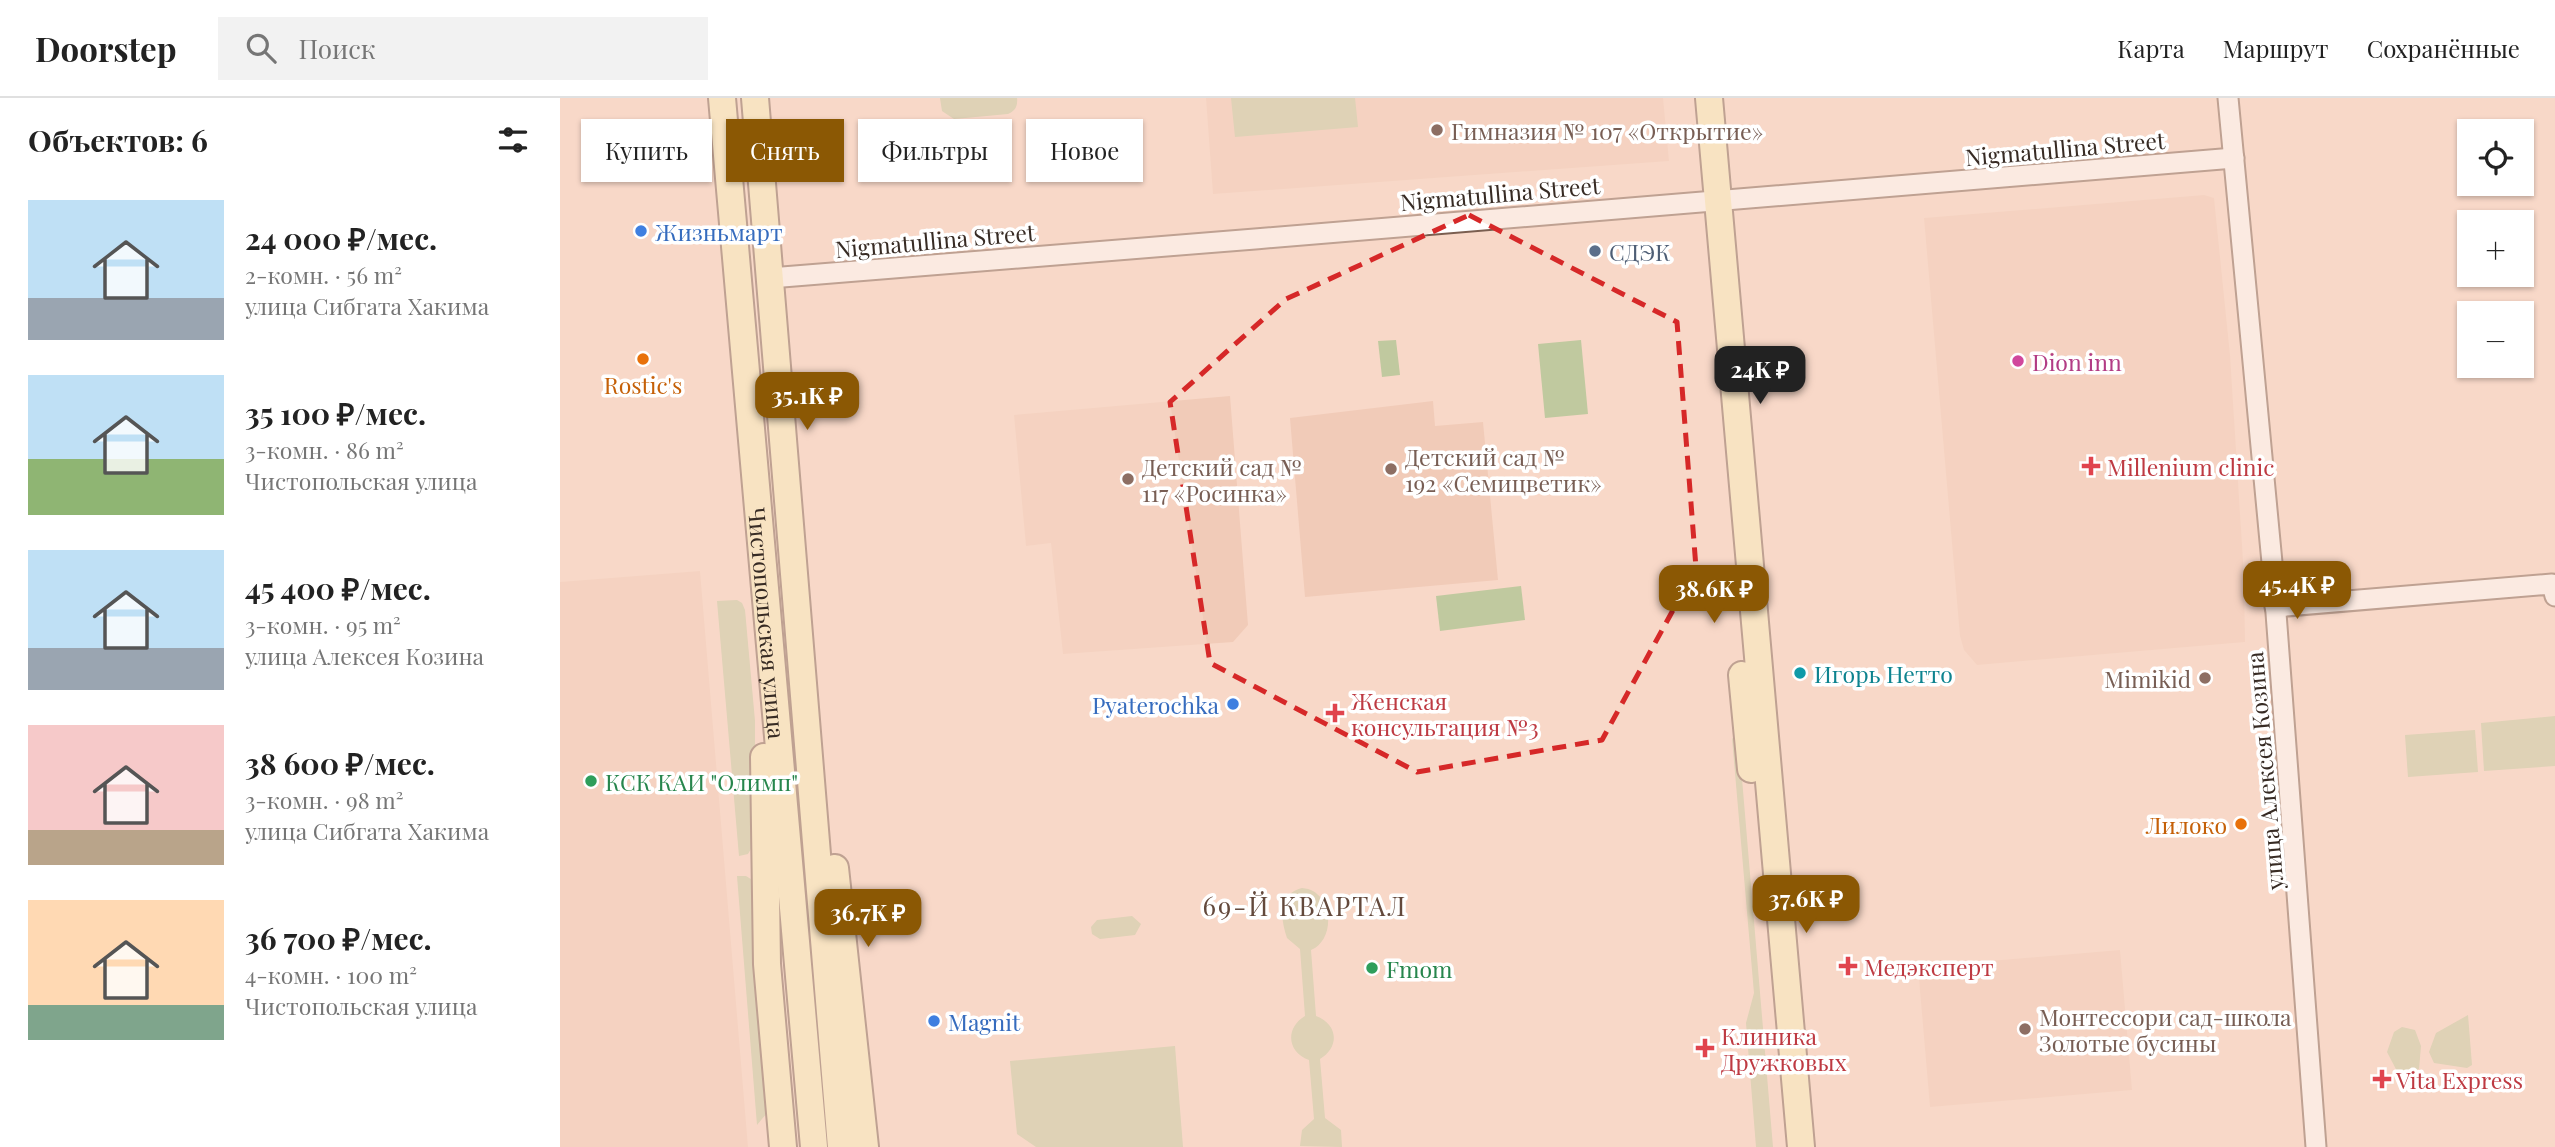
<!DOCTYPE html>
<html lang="ru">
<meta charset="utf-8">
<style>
:root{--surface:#fff;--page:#f2f2f2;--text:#222;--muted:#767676;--line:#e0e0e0;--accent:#8b5804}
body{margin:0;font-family:"Playfair Display",serif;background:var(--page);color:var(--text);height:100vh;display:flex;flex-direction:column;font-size:26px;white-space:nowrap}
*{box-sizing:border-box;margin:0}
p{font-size:23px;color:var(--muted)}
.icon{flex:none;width:38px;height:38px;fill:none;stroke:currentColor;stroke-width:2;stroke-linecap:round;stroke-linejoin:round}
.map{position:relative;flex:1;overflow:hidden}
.panel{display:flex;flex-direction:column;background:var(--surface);width:560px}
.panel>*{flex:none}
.hud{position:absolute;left:21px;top:21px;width:665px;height:63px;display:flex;gap:14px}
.controls{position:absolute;left:1897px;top:21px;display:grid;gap:14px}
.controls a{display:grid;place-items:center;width:77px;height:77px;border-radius:0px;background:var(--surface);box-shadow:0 2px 5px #0004;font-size:35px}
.price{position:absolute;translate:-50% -60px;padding:0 16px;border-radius:14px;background:var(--accent);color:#fff;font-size:23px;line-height:46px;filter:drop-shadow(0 2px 4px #0008)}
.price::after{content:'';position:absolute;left:50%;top:42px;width:21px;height:16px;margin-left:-10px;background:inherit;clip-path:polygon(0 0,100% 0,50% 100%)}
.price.selected{background:#222;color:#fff}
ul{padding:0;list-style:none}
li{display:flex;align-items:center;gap:21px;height:175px;padding:0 28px}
li span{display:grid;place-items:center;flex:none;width:196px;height:140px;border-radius:0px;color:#555}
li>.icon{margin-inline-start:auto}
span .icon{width:84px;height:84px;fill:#fffc;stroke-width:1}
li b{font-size:30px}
h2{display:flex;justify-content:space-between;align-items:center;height:84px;padding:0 28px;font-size:30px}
.tag{padding:0 24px;border-radius:0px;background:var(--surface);box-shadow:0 2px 5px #0004;font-size:24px;line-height:63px}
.tag.selected{background:var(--accent);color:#fff}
header{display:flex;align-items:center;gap:42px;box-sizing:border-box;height:98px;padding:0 35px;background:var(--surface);border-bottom:2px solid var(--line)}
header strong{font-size:33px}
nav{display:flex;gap:38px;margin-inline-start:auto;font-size:24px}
.search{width:490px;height:63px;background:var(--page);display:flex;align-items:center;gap:18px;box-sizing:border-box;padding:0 24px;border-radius:0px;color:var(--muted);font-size:26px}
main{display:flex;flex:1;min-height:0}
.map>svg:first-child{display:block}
.built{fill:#f1cbb8}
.green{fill:#c0c99f}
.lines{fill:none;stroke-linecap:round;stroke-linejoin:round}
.street-casing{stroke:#7a5e50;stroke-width:23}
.secondary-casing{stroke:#7a5e50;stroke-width:30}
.street{stroke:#fff;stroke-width:19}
.secondary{stroke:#f8f0bb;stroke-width:26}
.marked{fill:none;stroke:#d62828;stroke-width:5;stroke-dasharray:14 9;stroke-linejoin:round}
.education-dot{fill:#8d6e63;stroke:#fff;stroke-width:2.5}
.shop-dot{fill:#3f7fe0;stroke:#fff;stroke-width:2.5}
.service-dot{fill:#5c6f8a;stroke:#fff;stroke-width:2.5}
.food-dot{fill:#e8710a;stroke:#fff;stroke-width:2.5}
.hotel-dot{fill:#d1479c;stroke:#fff;stroke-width:2.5}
.health-dot{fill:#e0444e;stroke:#fff;stroke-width:2.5}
.culture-dot{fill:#0f9aa8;stroke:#fff;stroke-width:2.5}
.leisure-dot{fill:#2e9e5b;stroke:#fff;stroke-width:2.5}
.labels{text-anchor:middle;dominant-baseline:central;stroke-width:7;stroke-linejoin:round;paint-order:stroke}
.education-label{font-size:23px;fill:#785e54;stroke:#fff;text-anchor:start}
.street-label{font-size:23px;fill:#372b24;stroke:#fff}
.shop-label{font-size:23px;fill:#366cbe;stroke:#fff;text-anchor:start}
.service-label{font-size:23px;fill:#4e5e75;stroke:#fff;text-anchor:start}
.hotel-label{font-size:23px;fill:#b23c85;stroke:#fff;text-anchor:start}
.food-label{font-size:23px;fill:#c56008;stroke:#fff}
.health-label{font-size:23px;fill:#be3a42;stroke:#fff;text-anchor:start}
.culture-label{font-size:23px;fill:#0d838f;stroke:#fff;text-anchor:start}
.leisure-label{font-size:23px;fill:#27864d;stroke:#fff;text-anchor:start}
.quarter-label{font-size:26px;letter-spacing:2px;fill:#63493c;stroke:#fff}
</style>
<header>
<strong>Doorstep</strong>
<div class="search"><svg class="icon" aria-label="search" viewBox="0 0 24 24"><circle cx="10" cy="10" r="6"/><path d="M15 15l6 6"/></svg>Поиск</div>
<nav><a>Карта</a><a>Маршрут</a><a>Сохранённые</a></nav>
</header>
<main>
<section class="panel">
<h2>Объектов: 6<svg class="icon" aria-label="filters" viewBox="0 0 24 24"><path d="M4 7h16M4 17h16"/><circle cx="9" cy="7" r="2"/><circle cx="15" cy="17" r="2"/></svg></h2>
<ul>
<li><span style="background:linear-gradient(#bfe0f5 70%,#9aa5b1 0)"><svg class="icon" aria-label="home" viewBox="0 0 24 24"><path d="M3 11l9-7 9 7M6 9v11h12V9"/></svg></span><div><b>24 000 ₽/мес.</b><p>2-комн. · 56 m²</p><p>улица Сибгата Хакима</p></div></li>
<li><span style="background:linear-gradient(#bfe0f5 60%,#8fb573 0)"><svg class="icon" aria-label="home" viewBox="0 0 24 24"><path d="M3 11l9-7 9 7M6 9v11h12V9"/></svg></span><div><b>35 100 ₽/мес.</b><p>3-комн. · 86 m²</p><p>Чистопольская улица</p></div></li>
<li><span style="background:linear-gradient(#bfe0f5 70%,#9aa5b1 0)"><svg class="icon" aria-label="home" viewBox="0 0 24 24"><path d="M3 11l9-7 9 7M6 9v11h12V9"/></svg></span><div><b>45 400 ₽/мес.</b><p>3-комн. · 95 m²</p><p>улица Алексея Козина</p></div></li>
<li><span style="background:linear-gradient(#f6c9c9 75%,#b9a48a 0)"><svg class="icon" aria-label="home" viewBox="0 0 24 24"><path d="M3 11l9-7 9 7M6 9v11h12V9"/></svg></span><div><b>38 600 ₽/мес.</b><p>3-комн. · 98 m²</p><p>улица Сибгата Хакима</p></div></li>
<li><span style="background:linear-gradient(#ffd9b3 75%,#7fa58c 0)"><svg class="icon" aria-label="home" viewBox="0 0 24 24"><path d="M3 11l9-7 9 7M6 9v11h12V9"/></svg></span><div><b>36 700 ₽/мес.</b><p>4-комн. · 100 m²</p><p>Чистопольская улица</p></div></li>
</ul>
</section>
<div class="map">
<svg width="1995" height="1049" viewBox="0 0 1995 1049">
<rect width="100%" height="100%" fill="#f8d8c8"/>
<g class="built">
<polygon points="646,0 1103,0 1109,63 653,96"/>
<polygon points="1644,97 1654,100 1670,257 1684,479 1685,544 1417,567 1404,552 1400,538 1364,120"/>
<polygon points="670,298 688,527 673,544 503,556 491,445 466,448 454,317"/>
<polygon points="873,303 875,328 923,324 938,482 745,499 730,320"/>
<polygon points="140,473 188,1049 0,1049 0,484"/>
<polygon points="1560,852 1572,992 1370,1009 1358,869"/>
</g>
<g class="green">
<path d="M380 0H457C458 8 455 13 448 16L394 21 382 13Z"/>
<polygon points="671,0 795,0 798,29 675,39"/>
<polygon points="836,242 840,277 822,279 818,243"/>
<polygon points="1021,242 1028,316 985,320 978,246"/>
<polygon points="961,488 965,522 880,533 876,498"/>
<polygon points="177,502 182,505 185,512 195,623 195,744 188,756 179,758 157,503"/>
<polygon points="1995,618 1995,668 1924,673 1921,625"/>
<polygon points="1915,632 1918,674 1848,679 1845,637"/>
<polygon points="1172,640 1179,645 1213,1049 1196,1049 1186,925 1194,895"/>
<polygon points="177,778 186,778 194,783 207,1005 207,1015 197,1027"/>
<path d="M742 790C773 792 777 841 751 852L756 918C778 926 780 949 760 961L765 1020 781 1032 782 1049 740 1048 742 1032 754 1021 749 962C727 954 725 930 745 918L740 851 727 840C720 820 718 796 742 790Z"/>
<polygon points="572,818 581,826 575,837 540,841 532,836 531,829 537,822"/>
<polygon points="1908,917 1912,967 1907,970 1874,965 1869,954 1876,935"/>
<polygon points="1842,929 1855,932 1861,948 1859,971 1844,976 1838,975 1827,954 1834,934"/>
<polygon points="615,948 623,1049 476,1049 457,1036 450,963"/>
</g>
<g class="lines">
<defs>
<g id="street">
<polyline points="1668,0 1713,475 1756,1049"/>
<path d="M210 180C698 140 1186 103 1674 60"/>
<polyline points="1715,509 1992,486 1995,498"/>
</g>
<g id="secondary">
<path id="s1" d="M162 0 254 1049"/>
<polyline points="195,0 281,1049"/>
<polyline points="1149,0 1241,1049"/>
<polyline points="1182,577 1191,671"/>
<polyline points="204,659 207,866 223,1049"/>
<polyline points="275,770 305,1049"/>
</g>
</defs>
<use href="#street" class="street-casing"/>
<use href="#secondary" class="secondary-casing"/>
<use href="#street" class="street"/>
<use href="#secondary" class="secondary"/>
</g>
<path d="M0 0H1995V1049H0ZM909 117 1117 224 1136 470 1042 642 857 674 650 565 610 304 726 201Z" fill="#f8d8c8" fill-opacity=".55" fill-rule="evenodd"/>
<path class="marked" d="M909 117 1117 224 1136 470 1042 642 857 674 650 565 610 304 726 201Z"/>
<g class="education-dot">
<circle cx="877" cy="32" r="7"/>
<circle cx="831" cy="371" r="7"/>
<circle cx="568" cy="381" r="7"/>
<circle cx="1645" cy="580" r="7"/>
<circle cx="1465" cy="931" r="7"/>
</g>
<g class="shop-dot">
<circle cx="81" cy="133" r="7"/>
<circle cx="673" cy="606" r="7"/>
<circle cx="374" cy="923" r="7"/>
</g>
<circle class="service-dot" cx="1035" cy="153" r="7"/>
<g class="food-dot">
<circle cx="83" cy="261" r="7"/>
<circle cx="1681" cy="726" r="7"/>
</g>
<circle class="hotel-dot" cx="1458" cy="263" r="7"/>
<g class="health-dot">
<path d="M1527.5 357.5h7v7h7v7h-7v7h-7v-7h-7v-7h7z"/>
<path d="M771.5 604.5h7v7h7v7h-7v7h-7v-7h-7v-7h7z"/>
<path d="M1284.5 857.5h7v7h7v7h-7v7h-7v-7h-7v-7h7z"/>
<path d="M1141.5 939.5h7v7h7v7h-7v7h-7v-7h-7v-7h7z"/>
<path d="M1818.5 970.5h7v7h7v7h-7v7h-7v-7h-7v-7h7z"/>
</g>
<circle class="culture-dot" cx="1240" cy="575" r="7"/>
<g class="leisure-dot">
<circle cx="31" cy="683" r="7"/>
<circle cx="812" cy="870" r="7"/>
</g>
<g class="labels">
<g class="education-label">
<text x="891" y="32">Гимназия № 107 «Открытие»</text>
<text x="845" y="358">Детский сад №<tspan x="845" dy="26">192 «Семицветик»</tspan></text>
<text x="582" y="368">Детский сад №<tspan x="582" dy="26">117 «Росинка»</tspan></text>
<text x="1631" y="580" text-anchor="end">Mimikid</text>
<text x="1479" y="918">Монтессори сад-школа<tspan x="1479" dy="26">Золотые бусины</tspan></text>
</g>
<g class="street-label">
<text transform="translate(1505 50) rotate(-5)">Nigmatullina Street</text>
<text transform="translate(940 95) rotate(-5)">Nigmatullina Street</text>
<text transform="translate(375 142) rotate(-5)">Nigmatullina Street</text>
<text stroke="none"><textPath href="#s1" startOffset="527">Чистопольская улица</textPath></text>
<text transform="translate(1704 673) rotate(-95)">улица Алексея Козина</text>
</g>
<g class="shop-label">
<text x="95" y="133">Жизньмарт</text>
<text x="659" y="606" text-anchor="end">Pyaterochka</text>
<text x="388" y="923">Magnit</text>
</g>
<g class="service-label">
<text x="1049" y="153">СДЭК</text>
</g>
<g class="hotel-label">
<text x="1472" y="263">Dion inn</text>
</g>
<g class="food-label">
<text x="83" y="286">Rostiс's</text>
<text x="1667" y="726" text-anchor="end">Лилоко</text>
</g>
<g class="health-label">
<text x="1547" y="368">Millenium clinic</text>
<text x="791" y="602">Женская<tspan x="791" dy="26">консультация №3</tspan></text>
<text x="1304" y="868">Медэксперт</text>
<text x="1161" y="937">Клиника<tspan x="1161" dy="26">Дружковых</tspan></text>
<text x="1836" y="981">Vita Express</text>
</g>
<g class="culture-label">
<text x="1254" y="575">Игорь Нетто</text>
</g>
<g class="leisure-label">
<text x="45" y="683">КСК КАИ "Олимп"</text>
<text x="826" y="870">Fmom</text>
</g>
<g class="quarter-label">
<text x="745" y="807">69-Й КВАРТАЛ</text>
</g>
</g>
</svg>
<div class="controls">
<a><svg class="icon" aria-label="locate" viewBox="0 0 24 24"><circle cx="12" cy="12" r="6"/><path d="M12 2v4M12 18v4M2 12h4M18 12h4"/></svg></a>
<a>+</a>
<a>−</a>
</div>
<b class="price selected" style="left:1200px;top:308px">24K ₽</b>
<b class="price" style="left:247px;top:334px">35.1K ₽</b>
<b class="price" style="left:1737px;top:523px">45.4K ₽</b>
<b class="price" style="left:1154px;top:527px">38.6K ₽</b>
<b class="price" style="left:1246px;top:837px">37.6K ₽</b>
<b class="price" style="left:308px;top:851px">36.7K ₽</b>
<div class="hud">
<a class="tag">Купить</a>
<a class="tag selected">Снять</a>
<a class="tag">Фильтры</a>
<a class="tag">Новое</a>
</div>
</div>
</main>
